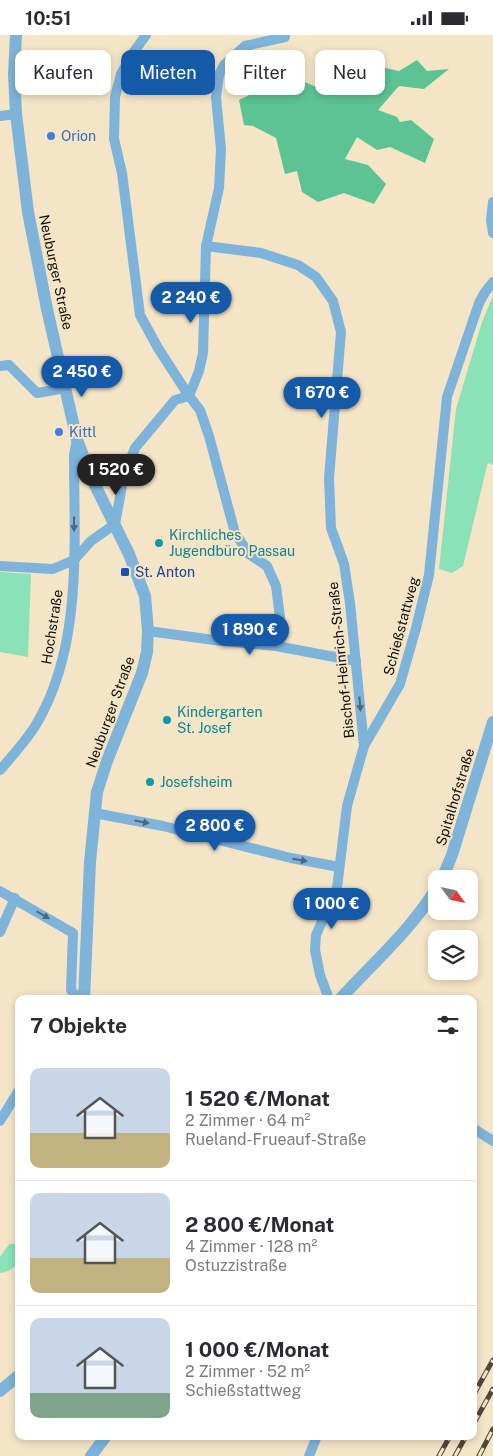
<!DOCTYPE html>
<html lang="de">
<meta charset="utf-8">
<style>
:root{--surface:#fff;--page:#f7f7f7;--text:#2b2b33;--muted:#7c7c81;--line:#e1e1e2;--accent:#1559a9}
body{margin:0;font-family:"Public Sans",sans-serif;background:var(--page);color:var(--text);height:100vh;display:flex;flex-direction:column;font-size:19px;white-space:nowrap}
*{box-sizing:border-box;margin:0}
p{font-size:16px;color:var(--muted)}
.icon{flex:none;width:28px;height:28px;fill:none;stroke:currentColor;stroke-width:2;stroke-linecap:round;stroke-linejoin:round}
.map{position:relative;flex:1;overflow:hidden}
.panel{position:absolute;left:15px;top:960px;width:462px;height:445px;display:flex;flex-direction:column;background:var(--surface);border-radius:10px;box-shadow:0 2px 8px #0003}
.panel>*{flex:none}
.top-card{position:absolute;left:15px;top:15px;width:464px;height:45px;display:flex;gap:10px}
.needle{width:32px;rotate:123deg}
.tools{position:absolute;left:428px;top:835px;display:grid;gap:10px}
.tools a{display:grid;place-items:center;width:50px;height:50px;border-radius:10px;background:var(--surface);box-shadow:0 2px 8px #0003;font-size:25px}
.price{position:absolute;translate:-50% -42px;padding:0 11px;border-radius:18px;background:var(--accent);color:#fff;font-size:16px;line-height:32px;filter:drop-shadow(0 1px 2px #0008)}
.price::after{content:'';position:absolute;left:50%;top:30px;width:15px;height:11px;margin-left:-8px;background:inherit;clip-path:polygon(0 0,100% 0,50% 100%)}
.price.on{background:#222;color:#fff}
ul{padding:0;list-style:none}
li{display:flex;align-items:center;gap:15px;height:125px;padding:0 15px}
li+li{border-top:1px solid var(--line)}
li span{display:grid;place-items:center;flex:none;width:140px;height:100px;border-radius:10px;color:#555}
li>.icon{margin-inline-start:auto}
span .icon{width:60px;height:60px;fill:#fffc;stroke-width:1}
li b{font-size:21px}
h2{display:flex;justify-content:space-between;align-items:center;height:60px;padding:0 15px;font-size:21px}
.chip{padding:0 18px;border-radius:10px;background:var(--surface);box-shadow:0 2px 8px #0003;font-size:18px;line-height:45px}
.chip.on{background:var(--accent);color:#fff}
.status{display:flex;justify-content:space-between;align-items:center;height:35px;padding:0 25px;background:var(--surface);direction:ltr}
.status svg{height:14px;fill:currentColor}
.map>svg:first-child{display:block}
.green{fill:#8be2b8}
.forest{fill:#5dc294}
.lines{fill:none;stroke-linecap:round;stroke-linejoin:round}
.minor{stroke:#7eb3da;stroke-width:10}
.tertiary{stroke:#7eb3da;stroke-width:12}
.rail-casing{stroke:#4f4839;stroke-width:5}
.rail{stroke:#f4e5c7;stroke-width:3;stroke-dasharray:9;stroke-linecap:butt}
.oneway{fill:#4d687a}
.shop-dot{fill:#3f7fe0;stroke:#f4e5c7;stroke-width:2}
.culture-dot{fill:#0f9aa8;stroke:#f4e5c7;stroke-width:2}
.transit-dot{fill:#1a4fb4;stroke:#f4e5c7;stroke-width:2}
.labels{text-anchor:middle;dominant-baseline:central;stroke-width:4;stroke-linejoin:round;paint-order:stroke}
.shop-label{font-size:14px;fill:#366cbe;stroke:#f4e5c7;text-anchor:start}
.street-label{font-size:14px;fill:#110d04;stroke:#f4e5c7}
.culture-label{font-size:14px;fill:#0d838f;stroke:#f4e5c7;text-anchor:start}
.transit-label{font-size:14px;fill:#164399;stroke:#f4e5c7;text-anchor:start}
</style>
<div class="status"><b>10:51</b><svg viewBox="0 0 49 12"><path d="M0 12V9h3v3zM5 12V6h3v6zM10 12V3h3v9zM15 12V0h3v12zM26 1h20v11H26zM47 4h2v5h-2z"/></svg></div>
<div class="map">
<svg width="493" height="1421" viewBox="0 0 493 1421">
<rect width="100%" height="100%" fill="#f4e5c7"/>
<g class="green">
<polygon points="493,261 493,430 488,428 485,439 463,531 452,538 439,534 456,374 482,287"/>
<polygon points="0,537 31,539 28,622 0,617"/>
<path d="M9 1209H19C19 1225 19 1235 0 1238V1222Z"/>
</g>
<polygon class="forest" points="417,25 427,36 449,34 424,54 399,51 378,75 397,82 400,87 411,85 434,104 425,128 390,112 377,115 357,102 345,124 368,130 386,149 374,169 344,158 318,167 302,157 297,136 285,139 276,103 253,91 244,90 239,65 282,44 300,45 321,54 347,49 368,29 399,36"/>
<g class="lines">
<g class="minor">
<polyline points="0,81 16,79"/>
<polyline points="493,167 491,185 493,198"/>
<polyline points="206,211 261,218 298,230 316,242 333,266 341,297 329,443 331,493 344,529 350,568 364,711"/>
<polyline points="0,331 9,330 37,358 66,353"/>
<polyline points="93,446 124,440"/>
<polyline points="0,531 53,534 74,525 91,506 115,489 124,440 135,413 175,365 189,361 158,313 140,280 122,138 114,104 115,62 121,39 133,18 146,0"/>
<polyline points="148,596 214,605 276,611 356,626"/>
<polyline points="276,611 280,582 276,551 267,531 249,519 235,498 209,401 200,375 189,361 199,336 203,318 206,211 219,153 221,114 216,62 219,40 224,30 245,11 285,2"/>
<path d="M0 735C13 720 27 705 37 688 83 610 74 507 74 420L77 405"/>
<polyline points="94,778 163,791 291,823 339,832"/>
<polyline points="0,856 73,898 71,955 79,964"/>
<polyline points="0,897 15,863"/>
<polyline points="329,964 320,940 315,915 316,900 337,853 347,771 364,711 400,649 416,593 429,540 447,362 479,268 485,257 493,247"/>
<polyline points="0,1086 19,1055"/>
<polyline points="474,1094 493,1106"/>
<polyline points="309,1421 317,1401"/>
</g>
<g class="tertiary">
<polyline points="16,0 14,39 16,79 28,177 47,274 77,405 93,446 129,519 145,561 148,596 147,617 142,638 107,726 97,757 90,827 84,964"/>
<polyline points="442,844 452,820 493,687"/>
<path d="M340 964C373 928 410 896 436 854"/>
<polyline points="0,1356 19,1340"/>
<polyline points="91,1421 106,1401"/>
</g>
<defs>
<g id="rail">
<polyline points="474,1359 493,1325"/>
<polyline points="474,1388 493,1354"/>
<polyline points="439,1421 450,1401"/>
<polyline points="455,1421 466,1401"/>
<polyline points="479,1421 493,1394"/>
</g>
</defs>
<use href="#rail" class="rail-casing"/>
<use href="#rail" class="rail"/>
</g>
<defs><path id="oneway-solid" d="M-6-.8H1V-3.2L6.5 0L1 3.2V.8H-6Z" transform="scale(1.25)"/></defs>
<g class="oneway">
<use href="#oneway-solid" transform="translate(74 489) rotate(90)"/>
<use href="#oneway-solid" transform="translate(360 669) rotate(85)"/>
<use href="#oneway-solid" transform="translate(142 787) rotate(11)"/>
<use href="#oneway-solid" transform="translate(300 825) rotate(10)"/>
<use href="#oneway-solid" transform="translate(43 880) rotate(30)"/>
</g>
<g class="shop-dot">
<circle cx="51" cy="101" r="5"/>
<circle cx="59" cy="397" r="5"/>
</g>
<g class="culture-dot">
<circle cx="159" cy="508" r="5"/>
<circle cx="167" cy="685" r="5"/>
<circle cx="150" cy="747" r="5"/>
</g>
<rect class="transit-dot" x="120" y="532" width="10" height="10" rx="2.5"/>
<g class="labels">
<g class="shop-label">
<text x="61" y="101">Orion</text>
<text x="69" y="397">Kittl</text>
</g>
<g class="street-label">
<text transform="translate(56 237) rotate(78)">Neuburger Straße</text>
<text transform="translate(401 591) rotate(-75)">Schießstattweg</text>
<text transform="translate(52 592) rotate(-81)">Hochstraße</text>
<text transform="translate(341 625) rotate(-96)">Bischof-Heinrich-Straße</text>
<text transform="translate(110 677) rotate(-70)">Neuburger Straße</text>
<text transform="translate(455 762) rotate(-73)">Spitalhofstraße</text>
</g>
<g class="culture-label">
<text x="169" y="500">Kirchliches<tspan x="169" dy="16">Jugendbüro Passau</tspan></text>
<text x="177" y="677">Kindergarten<tspan x="177" dy="16">St. Josef</tspan></text>
<text x="160" y="747">Josefsheim</text>
</g>
<g class="transit-label">
<text x="135" y="537">St. Anton</text>
</g>
</g>
</svg>
<div class="tools">
<a><svg class="needle" viewBox="-14 -14 28 28"><path d="M0-13l5 13h-10z" fill="#e53935"/><path d="M0 13l5-13h-10z" fill="#7c7c81"/></svg></a>
<a><svg class="icon" aria-label="layers" viewBox="0 0 24 24"><path d="M12 4l9 5-9 5-9-5zM3 14l9 5 9-5"/></svg></a>
</div>
<b class="price" style="left:191px;top:289px">2 240 €</b>
<b class="price" style="left:82px;top:363px">2 450 €</b>
<b class="price" style="left:322px;top:384px">1 670 €</b>
<b class="price on" style="left:116px;top:461px">1 520 €</b>
<b class="price" style="left:250px;top:621px">1 890 €</b>
<b class="price" style="left:215px;top:817px">2 800 €</b>
<b class="price" style="left:332px;top:895px">1 000 €</b>
<div class="top-card">
<a class="chip">Kaufen</a>
<a class="chip on">Mieten</a>
<a class="chip">Filter</a>
<a class="chip">Neu</a>
</div>
<section class="panel">
<h2>7 Objekte<svg class="icon" aria-label="filters" viewBox="0 0 24 24"><path d="M4 7h16M4 17h16"/><circle cx="9" cy="7" r="2"/><circle cx="15" cy="17" r="2"/></svg></h2>
<ul>
<li><span style="background:linear-gradient(#c9d6e8 65%,#c2b280 0)"><svg class="icon" aria-label="home" viewBox="0 0 24 24"><path d="M3 11l9-7 9 7M6 9v11h12V9"/></svg></span><div><b>1 520 €/Monat</b><p>2 Zimmer · 64 m²</p><p>Rueland-Frueauf-Straße</p></div></li>
<li><span style="background:linear-gradient(#c9d6e8 65%,#c2b280 0)"><svg class="icon" aria-label="home" viewBox="0 0 24 24"><path d="M3 11l9-7 9 7M6 9v11h12V9"/></svg></span><div><b>2 800 €/Monat</b><p>4 Zimmer · 128 m²</p><p>Ostuzzistraße</p></div></li>
<li><span style="background:linear-gradient(#c9d6e8 75%,#7fa58c 0)"><svg class="icon" aria-label="home" viewBox="0 0 24 24"><path d="M3 11l9-7 9 7M6 9v11h12V9"/></svg></span><div><b>1 000 €/Monat</b><p>2 Zimmer · 52 m²</p><p>Schießstattweg</p></div></li>
</ul>
</section>
</div>
